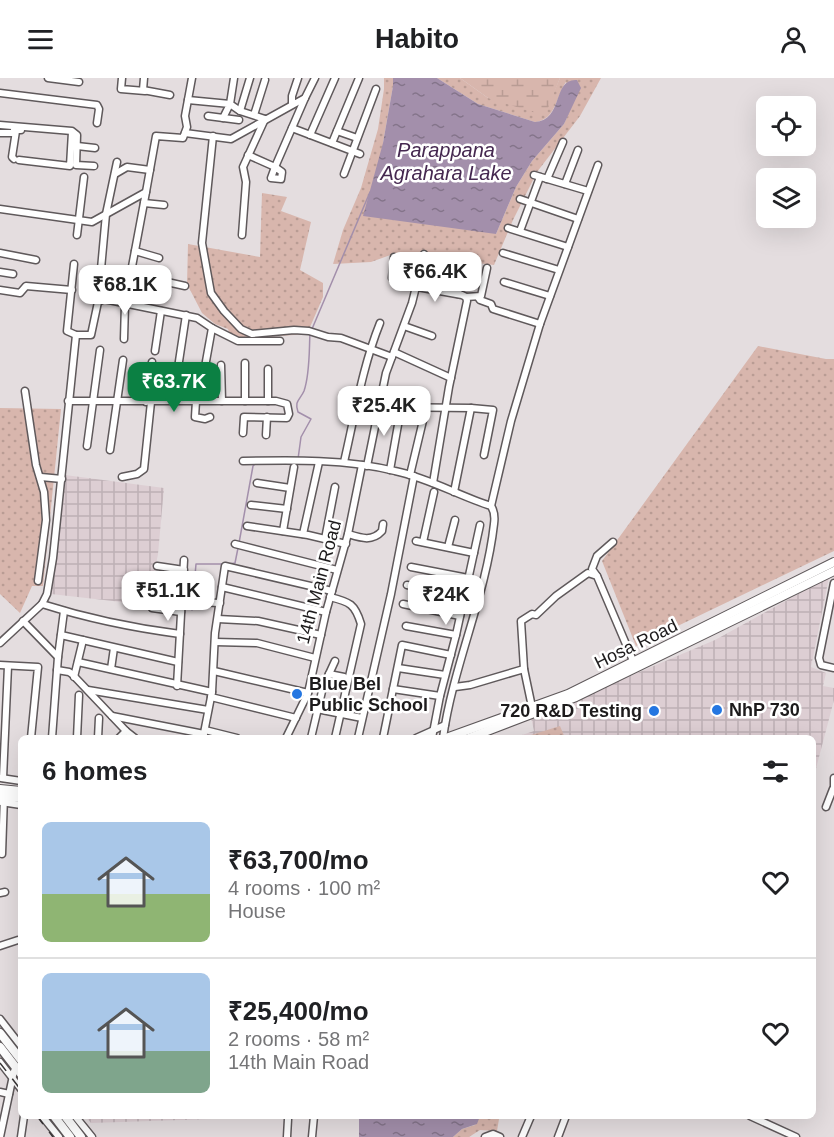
<!DOCTYPE html>
<meta charset="utf-8">
<style>
:root{--surface:#fff;--page:#f2f2f2;--text:#202124;--muted:#757577;--line:#e0e0e0;--accent:#0b8043}
body{margin:0;font-family:Helvetica,sans-serif;background:var(--page);color:var(--text);height:100vh;display:flex;flex-direction:column;font-size:22px;white-space:nowrap}
*{box-sizing:border-box;margin:0}
p{font-size:20px;color:var(--muted)}
.icon{flex:none;width:33px;height:33px;fill:none;stroke:currentColor;stroke-width:2;stroke-linecap:round;stroke-linejoin:round}
.map{position:relative;flex:1;overflow:hidden}
.side{position:absolute;left:18px;top:657px;width:798px;height:384px;display:flex;flex-direction:column;background:var(--surface);border-radius:9px;box-shadow:0 6px 24px #0002}
.side>*{flex:none}
.controls{position:absolute;left:756px;top:18px;display:grid;gap:12px}
.controls a{display:grid;place-items:center;width:60px;height:60px;border-radius:9px;background:var(--surface);box-shadow:0 6px 24px #0002;font-size:30px}
.price{position:absolute;translate:-50% -51px;padding:0 14px;border-radius:12px;background:#fff;color:#222;font-size:20px;line-height:39px;filter:drop-shadow(0 2px 3px #0008)}
.price::after{content:'';position:absolute;left:50%;top:36px;width:18px;height:14px;margin-left:-9px;background:inherit;clip-path:polygon(0 0,100% 0,50% 100%)}
.price.active{background:var(--accent);color:#fff}
ul{padding:0;list-style:none}
li{display:flex;align-items:center;gap:18px;height:150px;padding:0 24px}
li+li{border-top:2px solid var(--line)}
li span{display:grid;place-items:center;flex:none;width:168px;height:120px;border-radius:9px;color:#555}
li>.icon{margin-inline-start:auto}
span .icon{width:72px;height:72px;fill:#fffc;stroke-width:1}
li b{font-size:26px}
h2{display:flex;justify-content:space-between;align-items:center;height:72px;padding:0 24px;font-size:26px}
header{display:flex;justify-content:space-between;align-items:center;height:78px;padding:0 24px;background:var(--surface);font-size:27px;font-weight:700}
.map>svg:first-child{display:block}
.industrial{fill:url(#industrial-grid)}
.grass{fill:url(#grass-dots)}
.wetland{fill:url(#wetland-marsh)}
.water{fill:url(#water-ripples)}
.lines{fill:none;stroke-linecap:round;stroke-linejoin:round}
.stream{stroke:#a38fab;stroke-width:1.5}
.minor-casing{stroke:#5f595b;stroke-width:9}
.major-casing{stroke:#5f595b;stroke-width:10}
.highway-casing{stroke:#5f595b;stroke-width:11}
.minor{stroke:#fff;stroke-width:6}
.major{stroke:#fff;stroke-width:8}
.highway{stroke:#fff;stroke-width:8}
.rail{stroke:#393637;stroke-width:1.5;stroke-dasharray:10 10;stroke-linecap:butt}
.poi-dot{fill:#2476e1;stroke:#fff;stroke-width:2}
.labels{text-anchor:middle;dominant-baseline:central;stroke-width:5;stroke-linejoin:round;paint-order:stroke}
.street-label{font-size:18px;fill:#1d1b1c;stroke:#fff}
.poi-label{font-size:18px;font-weight:bold;fill:#1d1b1c;stroke:#fff;text-anchor:start}
.water-label{font-size:20px;font-style:italic;fill:#452850;stroke:#fff}
</style>
<header><svg class="icon" aria-label="menu" viewBox="0 0 24 24"><path d="M4 6h16M4 12h16M4 18h16"/></svg>Habito<svg class="icon" aria-label="person" viewBox="0 0 24 24"><circle cx="12" cy="8" r="4"/><path d="M4 21q1-7 8-7t8 7"/></svg></header>
<div class="map">
<svg width="834" height="1059" viewBox="0 0 834 1059">
<defs>
<pattern id="industrial-grid" width="8" height="8" patternUnits="userSpaceOnUse" patternTransform="scale(1.5)"><rect width="8" height="8" fill="#ddced3"/><path d="M0 4h8M4 0v8" fill="none" stroke="#bdb0b5"/></pattern>
<pattern id="grass-dots" width="8" height="8" patternUnits="userSpaceOnUse" patternTransform="scale(1.5)"><rect width="8" height="8" fill="#d8b6ad"/><path d="M2 2h.1M6 6h.1" fill="none" stroke="#b99c94" stroke-width="1.8" stroke-linecap="round"/></pattern>
<pattern id="wetland-marsh" width="20" height="14" patternUnits="userSpaceOnUse" patternTransform="scale(1.5)"><rect width="20" height="14" fill="#d8b6ad"/><path d="M1 5h8M5 5V1M11 12h8M15 12V8" fill="none" stroke="#b99c94"/></pattern>
<pattern id="water-ripples" width="26" height="14" patternUnits="userSpaceOnUse" patternTransform="scale(1.5)"><rect width="26" height="14" fill="#a38fab"/><path d="M2 4q2-2 4 0t4 0M15 11q2-2 4 0t4 0" fill="none" stroke="#84748a"/></pattern>
</defs>
<rect width="100%" height="100%" fill="#e4dddf"/>
<g class="industrial">
<polygon points="65,397 164,410 158,476 148,527 51,516"/>
<polygon points="829,499 811,589 826,595 823,608 834,610 834,622 813,702 813,660 513,660 534,653 531,640 715,562"/>
<polygon points="85,1038 297,1038 91,1045"/>
</g>
<g class="grass">
<path d="M384 0H393V8L383 65 496 156 516 109 532 83 564 46 570 32 566 4C556 18 556 42 535 44L478 26 437 0H460L488 20 549 25 560 0H601L580 38 537 94 513 142 494 187 396 175 371 184 333 186 343 152 361 110 378 51 384 11Z"/>
<polygon points="262,115 287,119 281,133 311,144 300,192 323,205 323,219 307,256 253,260 230,258 228,251 215,246 202,235 187,206 188,166 260,179"/>
<polygon points="758,268 826,281 834,281 834,473 636,568 602,483"/>
<polygon points="0,330 61,331 43,508 32,508 20,535 0,516"/>
<polygon points="560,648 565,660 531,660 531,657"/>
<polygon points="480,1038 494,1038 499,1041 497,1053 480,1052 469,1059 453,1059 462,1051 475,1047"/>
</g>
<polygon class="wetland" points="460,0 560,0 548,30 539,36 488,20"/>
<g class="water">
<path d="M393 0H437L478 26 535 44C564 42 552 0 577 2L581 10 564 46 532 83 516 109 496 156 363 138 383 65 393 8Z"/>
<polygon points="359,1038 480,1038 477,1046 462,1051 453,1059 359,1059"/>
</g>
<g class="lines">
<g class="stream">
<polyline points="312,251 370,114"/>
<path d="M298 381 301 359 311 341 298 334C294 323 300 322 304 313 310 296 309 273 310 255"/>
<polyline points="239,465 253,388 256,385"/>
<polyline points="228,486 235,485 238,470"/>
<polyline points="192,532 196,486 224,486"/>
</g>
<defs>
<g id="minor">
<polyline points="48,0 79,4"/>
<polyline points="122,0 121,11 145,13"/>
<polyline points="144,0 143,12 170,17"/>
<polyline points="234,0 230,26 240,33 265,41"/>
<polyline points="0,15 97,27 99,31 97,45"/>
<polyline points="188,22 230,26 223,40"/>
<polyline points="292,26 292,18 298,0"/>
<polyline points="240,33 250,0"/>
<polyline points="254,37 265,2"/>
<polyline points="208,38 239,42"/>
<polyline points="0,47 72,53 77,57 76,87 94,88"/>
<polyline points="292,50 360,76"/>
<polyline points="337,53 357,60"/>
<polyline points="0,55 13,55 14,52 21,52"/>
<polyline points="185,55 231,61 305,20 315,0"/>
<polyline points="310,57 335,0"/>
<polyline points="213,58 202,165 209,204 211,215 224,233 241,251 252,256 294,252 309,253 328,259 341,260 392,279"/>
<polyline points="332,65 359,0"/>
<polyline points="77,68 95,70"/>
<polyline points="248,77 275,89 305,20"/>
<polyline points="14,81 12,79 16,53"/>
<polyline points="19,82 70,88 72,54"/>
<polygon points="275,89 282,94 281,101 271,100"/>
<polyline points="115,96 127,89 150,92"/>
<polyline points="344,96 376,11"/>
<polyline points="534,97 588,113"/>
<polyline points="547,101 563,64"/>
<polyline points="565,106 578,72"/>
<polyline points="520,121 578,141"/>
<polyline points="144,125 164,127"/>
<polyline points="0,131 92,144 146,114 156,58 183,60 187,49 185,38 192,0"/>
<polyline points="508,150 568,169"/>
<polyline points="520,153 540,99"/>
<polyline points="77,157 84,99"/>
<polyline points="242,157 246,104 243,89 265,41"/>
<polyline points="135,173 159,180"/>
<polyline points="0,175 36,182"/>
<polyline points="503,175 559,192"/>
<polyline points="394,179 392,200 395,205 462,217 466,219 467,223 449,309 433,405"/>
<polyline points="74,186 67,253 76,257"/>
<polyline points="0,194 13,196"/>
<polyline points="131,196 185,208"/>
<polyline points="504,204 550,218"/>
<polyline points="0,212 20,215 26,208 72,212"/>
<polyline points="436,213 444,179"/>
<polyline points="458,216 463,184"/>
<polyline points="466,219 481,218 487,190"/>
<polyline points="478,219 480,222 491,226 493,231 540,246"/>
<polyline points="98,224 106,136 117,84"/>
<polyline points="404,248 432,258"/>
<polyline points="212,250 238,263 280,263"/>
<polyline points="124,261 125,226 146,114"/>
<polyline points="155,273 161,233"/>
<polyline points="394,274 451,300"/>
<polyline points="245,285 245,323"/>
<polyline points="221,287 222,323"/>
<polyline points="268,291 268,323"/>
<polyline points="25,313 36,387 44,414 46,442 38,503"/>
<polyline points="68,323 276,323 287,326 289,336 287,340 244,339 243,355"/>
<polyline points="173,323 186,237"/>
<polyline points="196,323 195,339 205,341 210,339"/>
<polyline points="146,324 152,284"/>
<polyline points="379,329 471,330 493,332 484,377"/>
<polyline points="266,357 267,339"/>
<polyline points="87,368 100,272"/>
<polyline points="110,372 123,282"/>
<path d="M243 383C293 382 346 381 395 393 429 400 459 418 491 428 495 434 495 439 494 446 486 518 453 588 443 660"/>
<path d="M344 384C355 337 362 290 380 245"/>
<polyline points="367,388 386,295 412,225 424,176"/>
<polyline points="390,392 401,330"/>
<polyline points="410,397 426,330"/>
<polyline points="41,399 62,401"/>
<polyline points="122,399 137,396 144,391 151,324"/>
<polyline points="257,405 290,410"/>
<polyline points="454,414 471,330"/>
<polyline points="251,427 287,431"/>
<polyline points="491,428 511,343 540,246 598,87"/>
<polyline points="247,448 308,457 346,466"/>
<polyline points="283,453 294,389"/>
<polyline points="303,456 319,384"/>
<path d="M348 456C361 460 372 464 382 453L383 446"/>
<polyline points="325,461 335,409"/>
<polyline points="416,463 474,475"/>
<polyline points="423,464 434,414"/>
<polyline points="235,466 337,492"/>
<polyline points="448,469 455,442"/>
<polyline points="157,488 184,492"/>
<polyline points="411,489 468,500"/>
<polyline points="597,498 592,491 597,478 613,464"/>
<polyline points="834,505 819,580 821,587 834,590"/>
<polyline points="407,507 464,518"/>
<polyline points="154,508 182,513"/>
<polyline points="222,509 326,534"/>
<path d="M330 519C350 524 355 526 361 546L335 660"/>
<polyline points="195,524 220,525"/>
<path d="M42 526C86 540 134 550 180 556"/>
<polyline points="403,526 460,538"/>
<polyline points="152,530 181,534"/>
<polyline points="218,541 258,543 321,557"/>
<polyline points="23,543 58,579"/>
<polyline points="406,548 456,557"/>
<polyline points="61,557 178,584"/>
<polyline points="215,564 257,565 315,580"/>
<polyline points="0,565 42,526 47,516 53,480 76,257 91,257 98,224 104,221 197,240 212,250 203,300"/>
<polyline points="78,584 212,614"/>
<polyline points="0,587 38,589 31,660"/>
<polyline points="398,590 445,597"/>
<polyline points="111,591 114,570"/>
<polyline points="524,591 532,629"/>
<polyline points="57,592 69,594 72,596 126,653 135,660"/>
<polyline points="214,593 308,615"/>
<polyline points="329,596 344,599"/>
<polyline points="74,599 83,562"/>
<polyline points="177,608 184,482"/>
<polyline points="455,609 470,607 524,591 521,543 532,536 536,537 556,518 588,495 597,498 634,585"/>
<polyline points="393,611 440,618"/>
<polyline points="88,612 208,632"/>
<polyline points="211,619 296,640"/>
<polyline points="317,631 362,640"/>
<polyline points="112,638 204,656"/>
<polyline points="205,652 237,660"/>
<polyline points="52,660 58,579 64,533"/>
<polyline points="77,660 79,617"/>
<polyline points="98,660 99,640"/>
<polyline points="119,660 126,653"/>
<polyline points="203,660 212,614 215,555 225,488 332,513"/>
<polyline points="286,660 308,615 326,534 348,456 362,387"/>
<polyline points="311,660 323,609 335,583"/>
<polyline points="358,660 391,516 414,398"/>
<polyline points="383,660 402,567 451,577"/>
<polyline points="416,660 445,647"/>
<polyline points="432,660 440,618 456,557 480,447"/>
<polyline points="1,700 21,703"/>
<polyline points="3,700 8,588"/>
<polyline points="834,700 834,712"/>
<polyline points="1,724 21,727"/>
<polyline points="826,729 833,711"/>
<polyline points="2,776 4,718"/>
<polyline points="0,815 5,814"/>
<polyline points="0,868 18,862"/>
<polyline points="0,941 21,968"/>
<polyline points="0,984 21,1011"/>
<polyline points="0,1014 9,1016"/>
<polyline points="42,1038 59,1059"/>
<polyline points="75,1038 92,1059"/>
<polyline points="750,1038 796,1059"/>
<polyline points="0,1059 14,993"/>
<polyline points="21,1059 24,1038"/>
<polyline points="287,1059 288,1041"/>
<polyline points="312,1059 314,1038"/>
<polyline points="485,1059 493,1056 500,1059"/>
<polyline points="522,1059 531,1038"/>
<polyline points="558,1059 566,1038"/>
</g>
<g id="major">
<polyline points="446,660 568,616 834,484"/>
<polyline points="469,660 576,619 834,493"/>
<polyline points="0,711 21,713"/>
<polyline points="0,718 21,720"/>
</g>
<g id="highway">
<polyline points="0,955 21,982"/>
<polyline points="0,969 21,996"/>
<polyline points="54,1038 70,1059"/>
<polyline points="65,1038 81,1059"/>
</g>
</defs>
<use href="#minor" class="minor-casing"/>
<use href="#major" class="major-casing"/>
<use href="#highway" class="highway-casing"/>
<use href="#minor" class="minor"/>
<use href="#major" class="major"/>
<use href="#highway" class="highway"/>
<g class="rail">
<polyline points="0,985 21,1012"/>
<polyline points="37,1038 53,1059"/>
</g>
</g>
<g class="poi-dot">
<circle cx="297" cy="616" r="6"/>
<circle cx="717" cy="632" r="6"/>
<circle cx="654" cy="633" r="6"/>
</g>
<g class="labels">
<g class="street-label">
<text transform="translate(319 504) rotate(-75)">14th Main Road</text>
<text transform="translate(636 566) rotate(-26)">Hosa Road</text>
</g>
<g class="poi-label">
<text x="309" y="606">Blue Bel<tspan x="309" dy="21">Public School</tspan></text>
<text x="729" y="632">NhP 730</text>
<text x="642" y="633" text-anchor="end">720 R&amp;D Testing</text>
</g>
<g class="water-label">
<text x="446" y="72">Parappana<tspan x="446" dy="23">Agrahara Lake</tspan></text>
</g>
</g>
</svg>
<div class="controls">
<a><svg class="icon" aria-label="locate" viewBox="0 0 24 24"><circle cx="12" cy="12" r="6"/><path d="M12 2v4M12 18v4M2 12h4M18 12h4"/></svg></a>
<a><svg class="icon" aria-label="layers" viewBox="0 0 24 24"><path d="M12 4l9 5-9 5-9-5zM3 14l9 5 9-5"/></svg></a>
</div>
<b class="price" style="left:435px;top:225px">₹66.4K</b>
<b class="price" style="left:125px;top:238px">₹68.1K</b>
<b class="price active" style="left:174px;top:335px">₹63.7K</b>
<b class="price" style="left:384px;top:359px">₹25.4K</b>
<b class="price" style="left:168px;top:544px">₹51.1K</b>
<b class="price" style="left:446px;top:548px">₹24K</b>
<section class="side">
<h2>6 homes<svg class="icon" aria-label="filters" viewBox="0 0 24 24"><path d="M4 7h16M4 17h16"/><circle cx="9" cy="7" r="2"/><circle cx="15" cy="17" r="2"/></svg></h2>
<ul>
<li><span style="background:linear-gradient(#a9c7e8 60%,#8fb573 0)"><svg class="icon" aria-label="home" viewBox="0 0 24 24"><path d="M3 11l9-7 9 7M6 9v11h12V9"/></svg></span><div><b>₹63,700/mo</b><p>4 rooms · 100 m²</p><p>House</p></div><svg class="icon" aria-label="heart" viewBox="0 0 24 24"><path d="M12 20l-8-8c-3-5 5-10 8-4 3-6 11-1 8 4z"/></svg></li>
<li><span style="background:linear-gradient(#a9c7e8 65%,#7fa58c 0)"><svg class="icon" aria-label="home" viewBox="0 0 24 24"><path d="M3 11l9-7 9 7M6 9v11h12V9"/></svg></span><div><b>₹25,400/mo</b><p>2 rooms · 58 m²</p><p>14th Main Road</p></div><svg class="icon" aria-label="heart" viewBox="0 0 24 24"><path d="M12 20l-8-8c-3-5 5-10 8-4 3-6 11-1 8 4z"/></svg></li>
</ul>
</section>
</div>
